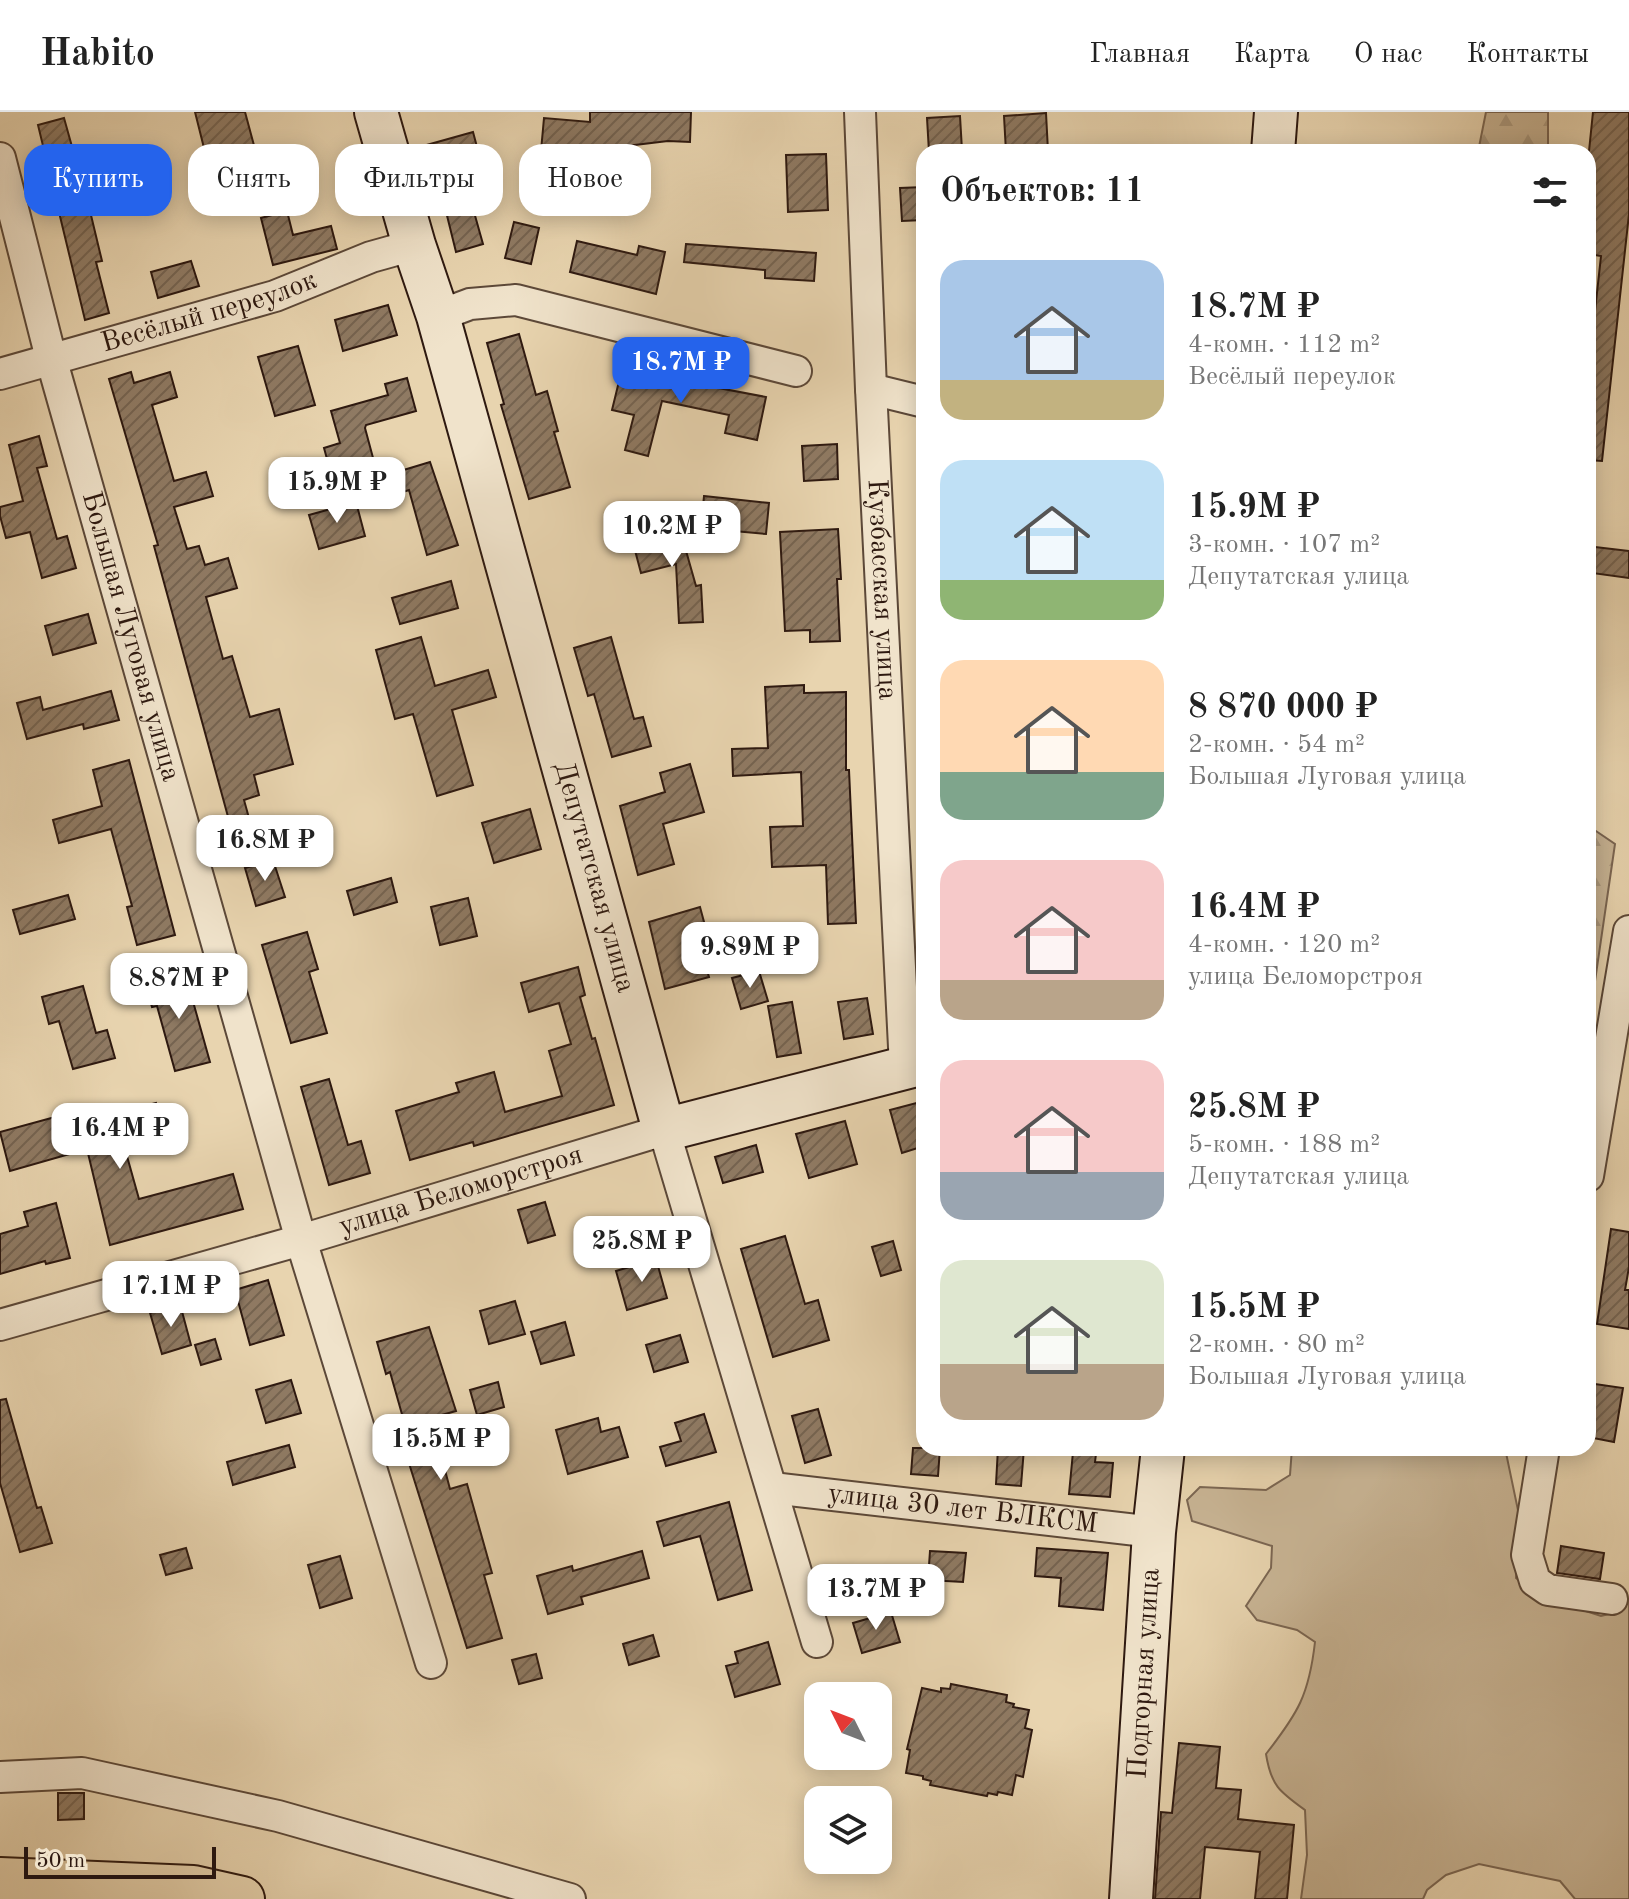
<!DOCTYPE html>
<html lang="ru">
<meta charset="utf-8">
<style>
:root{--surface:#fff;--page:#f2f2f2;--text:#222;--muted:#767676;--line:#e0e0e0;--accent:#2563eb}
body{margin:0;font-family:"Old Standard TT",serif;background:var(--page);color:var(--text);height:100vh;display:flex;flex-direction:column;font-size:30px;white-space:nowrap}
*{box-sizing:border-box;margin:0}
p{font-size:26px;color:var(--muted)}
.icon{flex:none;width:44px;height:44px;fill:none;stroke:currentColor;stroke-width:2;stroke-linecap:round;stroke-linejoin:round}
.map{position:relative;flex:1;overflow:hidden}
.details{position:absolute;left:916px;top:32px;width:680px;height:1312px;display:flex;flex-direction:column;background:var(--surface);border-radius:24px;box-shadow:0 4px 20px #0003}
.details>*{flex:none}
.guide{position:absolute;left:24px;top:32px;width:760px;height:72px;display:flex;gap:16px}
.needle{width:52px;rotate:312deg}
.controls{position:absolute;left:804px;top:1570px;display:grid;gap:16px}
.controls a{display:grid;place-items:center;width:88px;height:88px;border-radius:16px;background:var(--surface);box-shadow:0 4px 20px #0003;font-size:40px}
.scale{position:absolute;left:24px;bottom:20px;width:192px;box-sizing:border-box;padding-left:8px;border:4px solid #2e1910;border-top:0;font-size:22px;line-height:28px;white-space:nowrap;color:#2e1910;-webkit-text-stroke:6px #f0e3cb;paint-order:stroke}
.price{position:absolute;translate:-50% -68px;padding:0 18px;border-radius:16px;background:#fff;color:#222;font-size:26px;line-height:52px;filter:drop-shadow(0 2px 4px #0008)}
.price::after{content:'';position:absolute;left:50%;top:48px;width:24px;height:18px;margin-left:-12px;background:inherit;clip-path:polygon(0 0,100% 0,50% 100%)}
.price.active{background:var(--accent);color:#fff}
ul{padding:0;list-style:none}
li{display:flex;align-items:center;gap:24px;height:200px;padding:0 24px}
li span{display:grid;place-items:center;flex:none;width:224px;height:160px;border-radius:24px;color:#555}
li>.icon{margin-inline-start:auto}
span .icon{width:96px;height:96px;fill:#fffc;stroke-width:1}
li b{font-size:34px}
h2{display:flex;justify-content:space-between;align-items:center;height:96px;padding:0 24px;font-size:34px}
.pill{padding:0 28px;border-radius:24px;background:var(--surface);box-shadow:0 4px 20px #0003;font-size:28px;line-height:72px}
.pill.active{background:var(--accent);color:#fff}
header{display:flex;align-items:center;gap:48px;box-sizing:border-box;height:112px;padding:0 40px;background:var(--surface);border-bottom:2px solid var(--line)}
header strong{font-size:38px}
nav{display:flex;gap:44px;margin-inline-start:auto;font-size:28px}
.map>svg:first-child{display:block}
.green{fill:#c8b494;stroke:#7b6652;stroke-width:2}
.forest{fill:url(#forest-firs);stroke:#7b6652;stroke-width:2}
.building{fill:url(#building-hatch);stroke:#2e1910;stroke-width:2}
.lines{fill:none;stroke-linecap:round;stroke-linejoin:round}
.street-casing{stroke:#5c4838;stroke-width:34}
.secondary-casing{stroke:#2e1910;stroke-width:46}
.primary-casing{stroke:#2e1910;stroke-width:48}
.street{stroke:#f0e3cb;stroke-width:30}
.secondary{stroke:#f0e3cb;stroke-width:42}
.primary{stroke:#e8d4af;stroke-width:44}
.labels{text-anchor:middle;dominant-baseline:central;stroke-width:6;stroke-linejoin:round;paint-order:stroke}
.street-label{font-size:28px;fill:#2e1910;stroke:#f0e3cb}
</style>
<header>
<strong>Habito</strong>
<nav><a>Главная</a><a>Карта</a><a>О нас</a><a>Контакты</a></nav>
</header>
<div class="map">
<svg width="1629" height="1787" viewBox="0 0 1629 1787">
<defs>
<pattern id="forest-firs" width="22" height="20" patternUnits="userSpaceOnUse" patternTransform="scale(2)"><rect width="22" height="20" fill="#c8b494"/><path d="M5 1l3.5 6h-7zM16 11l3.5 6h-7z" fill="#ac9a7f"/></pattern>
<pattern id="building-hatch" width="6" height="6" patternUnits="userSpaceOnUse" patternTransform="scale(2)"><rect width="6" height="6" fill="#8f7a63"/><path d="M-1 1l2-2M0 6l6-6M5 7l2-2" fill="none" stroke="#756350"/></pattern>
</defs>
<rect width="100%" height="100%" fill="#e8d4af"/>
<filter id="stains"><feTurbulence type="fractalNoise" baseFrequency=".0025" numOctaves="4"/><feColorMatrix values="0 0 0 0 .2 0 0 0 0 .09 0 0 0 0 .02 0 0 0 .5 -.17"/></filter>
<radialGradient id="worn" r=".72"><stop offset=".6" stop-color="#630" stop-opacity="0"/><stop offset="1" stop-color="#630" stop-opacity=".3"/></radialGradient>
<path class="green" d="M1292 1336H1505L1519 1403 1516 1466 1542 1485 1601 1504 1621 1499 1629 1489V1787H1575L1560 1769 1479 1752 1446 1763 1427 1778 1423 1787H1301L1307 1743 1305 1698C1280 1680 1271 1674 1266 1642 1298 1601 1309 1583 1315 1530L1297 1518 1257 1508 1246 1494 1271 1456 1272 1434 1192 1409 1187 1388 1200 1375 1266 1378 1290 1363Z"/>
<g class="forest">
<polygon points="1486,0 1548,0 1548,40 1478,40"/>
<polygon points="1593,717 1615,732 1588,917 1588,719"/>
</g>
<g class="building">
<polygon points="195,0 245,0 259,52 211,64"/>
<polygon points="590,0 691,0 690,30 668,29 610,36 610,42 541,39 544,6 590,10"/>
<polygon points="1593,0 1629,0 1629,102 1602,349 1588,348 1588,263 1601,144 1588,142 1588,49"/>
<polygon points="1046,1 1048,39 1006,40 1004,4"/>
<polygon points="960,4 962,38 929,40 927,6"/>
<polygon points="64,6 76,49 78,49 102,149 96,150 109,201 85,208 38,13"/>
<polygon points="473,20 480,46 471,49 475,65 465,68 483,132 456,140 436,59 430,60 423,34"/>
<polygon points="826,42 828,98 788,100 786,43"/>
<polygon points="924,75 924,108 902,109 900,76"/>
<polygon points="287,99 293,123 331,114 337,137 273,153 261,106"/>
<polygon points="514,110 539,116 531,152 505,146"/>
<polygon points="577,129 637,143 639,134 665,140 656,182 570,160"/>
<polygon points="686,132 816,141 814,169 765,166 765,158 684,150"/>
<polygon points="191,149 199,174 158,186 151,160"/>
<polygon points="388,193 397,223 343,239 335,208"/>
<polygon points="519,222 536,283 547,279 558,319 554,320 570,375 529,387 501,293 504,292 487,231"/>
<polygon points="298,234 315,293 275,304 258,245"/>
<polygon points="623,253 687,270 766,285 757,328 725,321 729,303 662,289 648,344 625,338 634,303 612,298"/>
<polygon points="131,260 134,271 170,260 177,285 152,293 174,369 206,360 213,384 174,395 187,437 199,434 205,453 228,446 237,476 206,485 223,547 232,544 250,605 279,597 293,652 254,663 259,683 244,688 249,706 230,712 154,434 158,433 109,267"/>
<polygon points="407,266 416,299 366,313 365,316 376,357 333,369 324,336 340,331 331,299 388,283 385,272"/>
<polygon points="39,324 47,354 37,356 57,427 67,424 76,456 42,466 30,420 6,426 0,404 0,395 23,389 9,333"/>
<polygon points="837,332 838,367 804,369 802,334"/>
<polygon points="430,350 458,433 427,443 409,378 403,380 397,360"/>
<polygon points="704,384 769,391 766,422 701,416"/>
<polygon points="356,390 365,424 319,437 309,403"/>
<polygon points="679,414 696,474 701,473 703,510 679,511 676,452 641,461 632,427"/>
<polygon points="838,417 841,467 837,467 840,529 810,530 810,518 785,519 780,420"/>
<polygon points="1595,435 1629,439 1629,466 1592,461"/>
<polygon points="451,469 458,496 400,512 392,486"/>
<polygon points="88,502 96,531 53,543 45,514"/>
<polygon points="421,525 435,574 488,558 496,585 452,598 473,673 437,684 413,602 395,607 376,538"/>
<polygon points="611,525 634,607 643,605 651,634 612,645 594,582 588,584 574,536"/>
<polygon points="804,573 804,581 846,580 846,658 849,658 856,811 828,812 826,753 772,755 770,715 803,714 801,660 733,664 732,637 768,636 765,575"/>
<polygon points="111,579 119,608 84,617 83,612 27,627 17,591 40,585 43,598"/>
<polygon points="129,648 175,823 137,833 127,795 132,794 111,717 59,731 53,708 102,694 93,658"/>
<polygon points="690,652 704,700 663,712 674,752 638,763 620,694 665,680 660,661"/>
<polygon points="530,697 541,737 494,751 482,711"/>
<polygon points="273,748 285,785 256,794 245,756"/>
<polygon points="391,766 397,790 354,803 347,779"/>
<polygon points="68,783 75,807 20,822 13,798"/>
<polygon points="468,786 477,824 440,833 431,795"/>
<polygon points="700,795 707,821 697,824 709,865 665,877 649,810"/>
<polygon points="307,820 318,857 309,860 327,921 291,931 262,833"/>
<polygon points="578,855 585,883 580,885 592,927 595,926 614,993 474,1034 473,1030 410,1048 396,999 459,980 456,971 494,960 505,1000 562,984 549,939 571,932 559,891 529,900 521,871"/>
<polygon points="759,859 768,889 741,897 732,866"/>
<polygon points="185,861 210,950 175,959 157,894 152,895 145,871"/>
<polygon points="83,874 96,921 107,918 115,946 73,957 59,909 49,912 42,885"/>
<polygon points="867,886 873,922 844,927 838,890"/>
<polygon points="792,890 801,941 777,945 768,894"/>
<polygon points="329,967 348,1033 361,1029 370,1061 329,1073 301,975"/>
<polygon points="924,989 924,1034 902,1041 890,998"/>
<polygon points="156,991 163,1018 125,1028 127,1036 125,1037 139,1087 233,1062 243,1097 110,1133 87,1037 10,1059 0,1020 66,1002 68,1010 117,997 118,1001"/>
<polygon points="845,1009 857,1052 809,1066 796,1022"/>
<polygon points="756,1033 763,1060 723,1071 715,1045"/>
<polygon points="545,1090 555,1123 528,1131 518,1098"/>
<polygon points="56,1091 70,1146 46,1152 45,1149 0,1162 0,1122 28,1114 24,1100"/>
<polygon points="1611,1117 1629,1120 1629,1155 1625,1178 1629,1178 1629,1217 1597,1212"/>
<polygon points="785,1124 805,1192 818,1188 829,1228 773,1245 741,1137"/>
<polygon points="893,1129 901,1158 881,1164 872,1135"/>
<polygon points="656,1147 667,1186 627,1198 616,1159"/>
<polygon points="268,1168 284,1223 250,1233 235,1178"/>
<polygon points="515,1189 525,1222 489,1232 480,1199"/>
<polygon points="180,1192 191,1233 162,1242 150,1201"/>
<polygon points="565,1210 574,1243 541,1252 531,1220"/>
<polygon points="429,1215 456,1299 431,1306 450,1377 467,1372 492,1461 484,1463 502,1526 467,1536 402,1329 409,1327 390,1260 386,1262 377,1230"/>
<polygon points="680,1223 688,1250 654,1260 646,1233"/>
<polygon points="215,1227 221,1247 201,1253 195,1233"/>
<polygon points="291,1268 301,1301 266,1311 256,1278"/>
<polygon points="498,1270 504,1295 477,1303 470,1278"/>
<polygon points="1588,1271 1623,1276 1614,1330 1588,1325"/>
<polygon points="6,1287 37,1396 41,1395 52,1431 20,1440 0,1371 0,1288"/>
<polygon points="818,1297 831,1343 805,1351 792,1304"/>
<polygon points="704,1302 716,1340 666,1354 660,1335 681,1329 675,1311"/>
<polygon points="598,1306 601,1320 619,1315 628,1345 568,1362 556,1318"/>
<polygon points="289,1333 295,1355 233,1373 227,1350"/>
<polygon points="913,1336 940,1336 938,1364 911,1362"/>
<polygon points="998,1336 1024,1336 1021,1374 996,1372"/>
<polygon points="1073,1340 1096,1342 1095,1350 1113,1351 1110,1385 1069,1382"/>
<polygon points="729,1390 752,1478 718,1488 700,1424 664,1434 657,1410"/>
<polygon points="1561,1434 1604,1441 1600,1467 1557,1461"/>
<polygon points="186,1436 192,1456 166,1463 160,1443"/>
<polygon points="1037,1436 1108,1441 1103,1498 1059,1494 1061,1466 1035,1464"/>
<polygon points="642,1439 649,1466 581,1485 583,1492 548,1502 537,1464 572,1454 573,1459"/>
<polygon points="930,1439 966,1441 963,1470 928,1468"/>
<polygon points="340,1444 352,1486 320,1496 308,1453"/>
<polygon points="891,1500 900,1530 862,1541 853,1511"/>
<polygon points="653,1523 659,1544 629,1553 623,1532"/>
<polygon points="768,1530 780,1572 735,1585 726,1554 738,1551 735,1540"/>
<polygon points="536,1542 542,1566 519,1572 512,1548"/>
<polygon points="951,1572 1007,1583 1006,1590 1014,1592 1013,1595 1029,1598 1025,1616 1032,1618 1023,1665 1016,1663 1012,1683 998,1680 997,1683 988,1681 987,1684 930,1673 931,1669 923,1667 923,1664 906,1661 910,1638 907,1637 922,1576 941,1580 941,1576 950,1577"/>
<polygon points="1179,1631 1220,1635 1216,1676 1241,1678 1238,1707 1294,1713 1287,1787 1255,1787 1260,1740 1205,1735 1200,1787 1155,1787 1161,1700 1172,1701"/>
<polygon points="58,1681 84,1681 84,1707 58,1708"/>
</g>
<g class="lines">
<defs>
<g id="street">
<path id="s1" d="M860 0 871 277 905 955"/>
<path id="s2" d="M0 46 51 246 301 1128 431 1551"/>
<polyline points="438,204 470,192 516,188 796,259"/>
<path id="s3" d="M0 262 275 184 371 145 414 133"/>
<polyline points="871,277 924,290"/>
<polyline points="1588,1064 1629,819"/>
<path id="s4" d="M0 1213 301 1128 664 1018 817 1530"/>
<polyline points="1544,1336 1527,1443 1535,1469 1548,1478 1612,1487"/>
<path id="s5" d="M772 1376 1154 1420"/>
<polyline points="0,1665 82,1661 278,1704 570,1787"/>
</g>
<g id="secondary">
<path id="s6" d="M376 0 414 133 438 204 664 1018 924 951"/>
<polyline points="1273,40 1276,0"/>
<path id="s7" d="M1131 1787 1154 1420 1163 1336"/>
</g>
<polyline id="primary" points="0,1768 193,1776 242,1787"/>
</defs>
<use href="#street" class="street-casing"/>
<use href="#secondary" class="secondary-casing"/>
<use href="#primary" class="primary-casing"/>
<use href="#street" class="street"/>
<use href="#secondary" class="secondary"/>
<use href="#primary" class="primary"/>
</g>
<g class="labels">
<g class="street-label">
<text stroke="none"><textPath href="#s3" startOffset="218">Весёлый переулок</textPath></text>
<text stroke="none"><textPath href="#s1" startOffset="478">Кузбасская улица</textPath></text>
<text stroke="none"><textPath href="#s2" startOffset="496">Большая Луговая улица</textPath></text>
<text stroke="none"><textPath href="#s6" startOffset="796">Депутатская улица</textPath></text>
<text stroke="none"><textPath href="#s4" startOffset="480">улица Беломорстроя</textPath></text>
<text stroke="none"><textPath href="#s5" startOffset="192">улица 30 лет ВЛКСМ</textPath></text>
<text stroke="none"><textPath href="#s7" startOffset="226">Подгорная улица</textPath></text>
</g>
</g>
<rect width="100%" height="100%" filter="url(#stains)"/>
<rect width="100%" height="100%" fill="url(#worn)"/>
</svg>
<div class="controls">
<a><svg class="needle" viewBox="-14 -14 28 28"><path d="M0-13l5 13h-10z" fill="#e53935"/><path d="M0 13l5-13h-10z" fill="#767676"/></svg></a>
<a><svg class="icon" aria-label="layers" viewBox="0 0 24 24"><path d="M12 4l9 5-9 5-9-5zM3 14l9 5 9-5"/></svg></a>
</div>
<div class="scale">50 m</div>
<b class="price active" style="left:681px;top:293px">18.7M ₽</b>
<b class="price" style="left:337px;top:413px">15.9M ₽</b>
<b class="price" style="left:672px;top:457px">10.2M ₽</b>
<b class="price" style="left:265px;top:771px">16.8M ₽</b>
<b class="price" style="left:750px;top:878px">9.89M ₽</b>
<b class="price" style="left:179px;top:909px">8.87M ₽</b>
<b class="price" style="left:120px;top:1059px">16.4M ₽</b>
<b class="price" style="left:642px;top:1172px">25.8M ₽</b>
<b class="price" style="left:171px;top:1217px">17.1M ₽</b>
<b class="price" style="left:441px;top:1370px">15.5M ₽</b>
<b class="price" style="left:876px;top:1520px">13.7M ₽</b>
<div class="guide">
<a class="pill active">Купить</a>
<a class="pill">Снять</a>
<a class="pill">Фильтры</a>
<a class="pill">Новое</a>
</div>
<section class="details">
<h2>Объектов: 11<svg class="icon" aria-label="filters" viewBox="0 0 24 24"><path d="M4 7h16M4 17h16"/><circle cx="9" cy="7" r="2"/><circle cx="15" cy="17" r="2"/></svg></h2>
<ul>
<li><span style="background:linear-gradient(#a9c7e8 75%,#c2b280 0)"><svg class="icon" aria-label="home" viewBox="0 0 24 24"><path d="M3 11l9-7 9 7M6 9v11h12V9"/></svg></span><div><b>18.7M ₽</b><p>4-комн. · 112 m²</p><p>Весёлый переулок</p></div></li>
<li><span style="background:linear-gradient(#bfe0f5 75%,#8fb573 0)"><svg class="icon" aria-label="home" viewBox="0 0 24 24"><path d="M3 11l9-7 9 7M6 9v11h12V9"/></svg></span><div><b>15.9M ₽</b><p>3-комн. · 107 m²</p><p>Депутатская улица</p></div></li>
<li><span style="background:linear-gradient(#ffd9b3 70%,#7fa58c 0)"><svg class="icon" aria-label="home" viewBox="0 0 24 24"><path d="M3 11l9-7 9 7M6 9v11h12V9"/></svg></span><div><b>8 870 000 ₽</b><p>2-комн. · 54 m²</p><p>Большая Луговая улица</p></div></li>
<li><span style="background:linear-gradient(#f6c9c9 75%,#b9a48a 0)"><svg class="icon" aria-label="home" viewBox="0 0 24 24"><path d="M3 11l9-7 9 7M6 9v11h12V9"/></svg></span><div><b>16.4M ₽</b><p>4-комн. · 120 m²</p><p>улица Беломорстроя</p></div></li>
<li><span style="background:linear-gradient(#f6c9c9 70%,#9aa5b1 0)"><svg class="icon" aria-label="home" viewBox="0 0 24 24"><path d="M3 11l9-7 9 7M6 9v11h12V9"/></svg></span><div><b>25.8M ₽</b><p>5-комн. · 188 m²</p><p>Депутатская улица</p></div></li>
<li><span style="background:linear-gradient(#dfe7d0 65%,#b9a48a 0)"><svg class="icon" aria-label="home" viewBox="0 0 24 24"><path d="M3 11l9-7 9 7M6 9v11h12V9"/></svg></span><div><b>15.5M ₽</b><p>2-комн. · 80 m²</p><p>Большая Луговая улица</p></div></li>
</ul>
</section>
</div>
